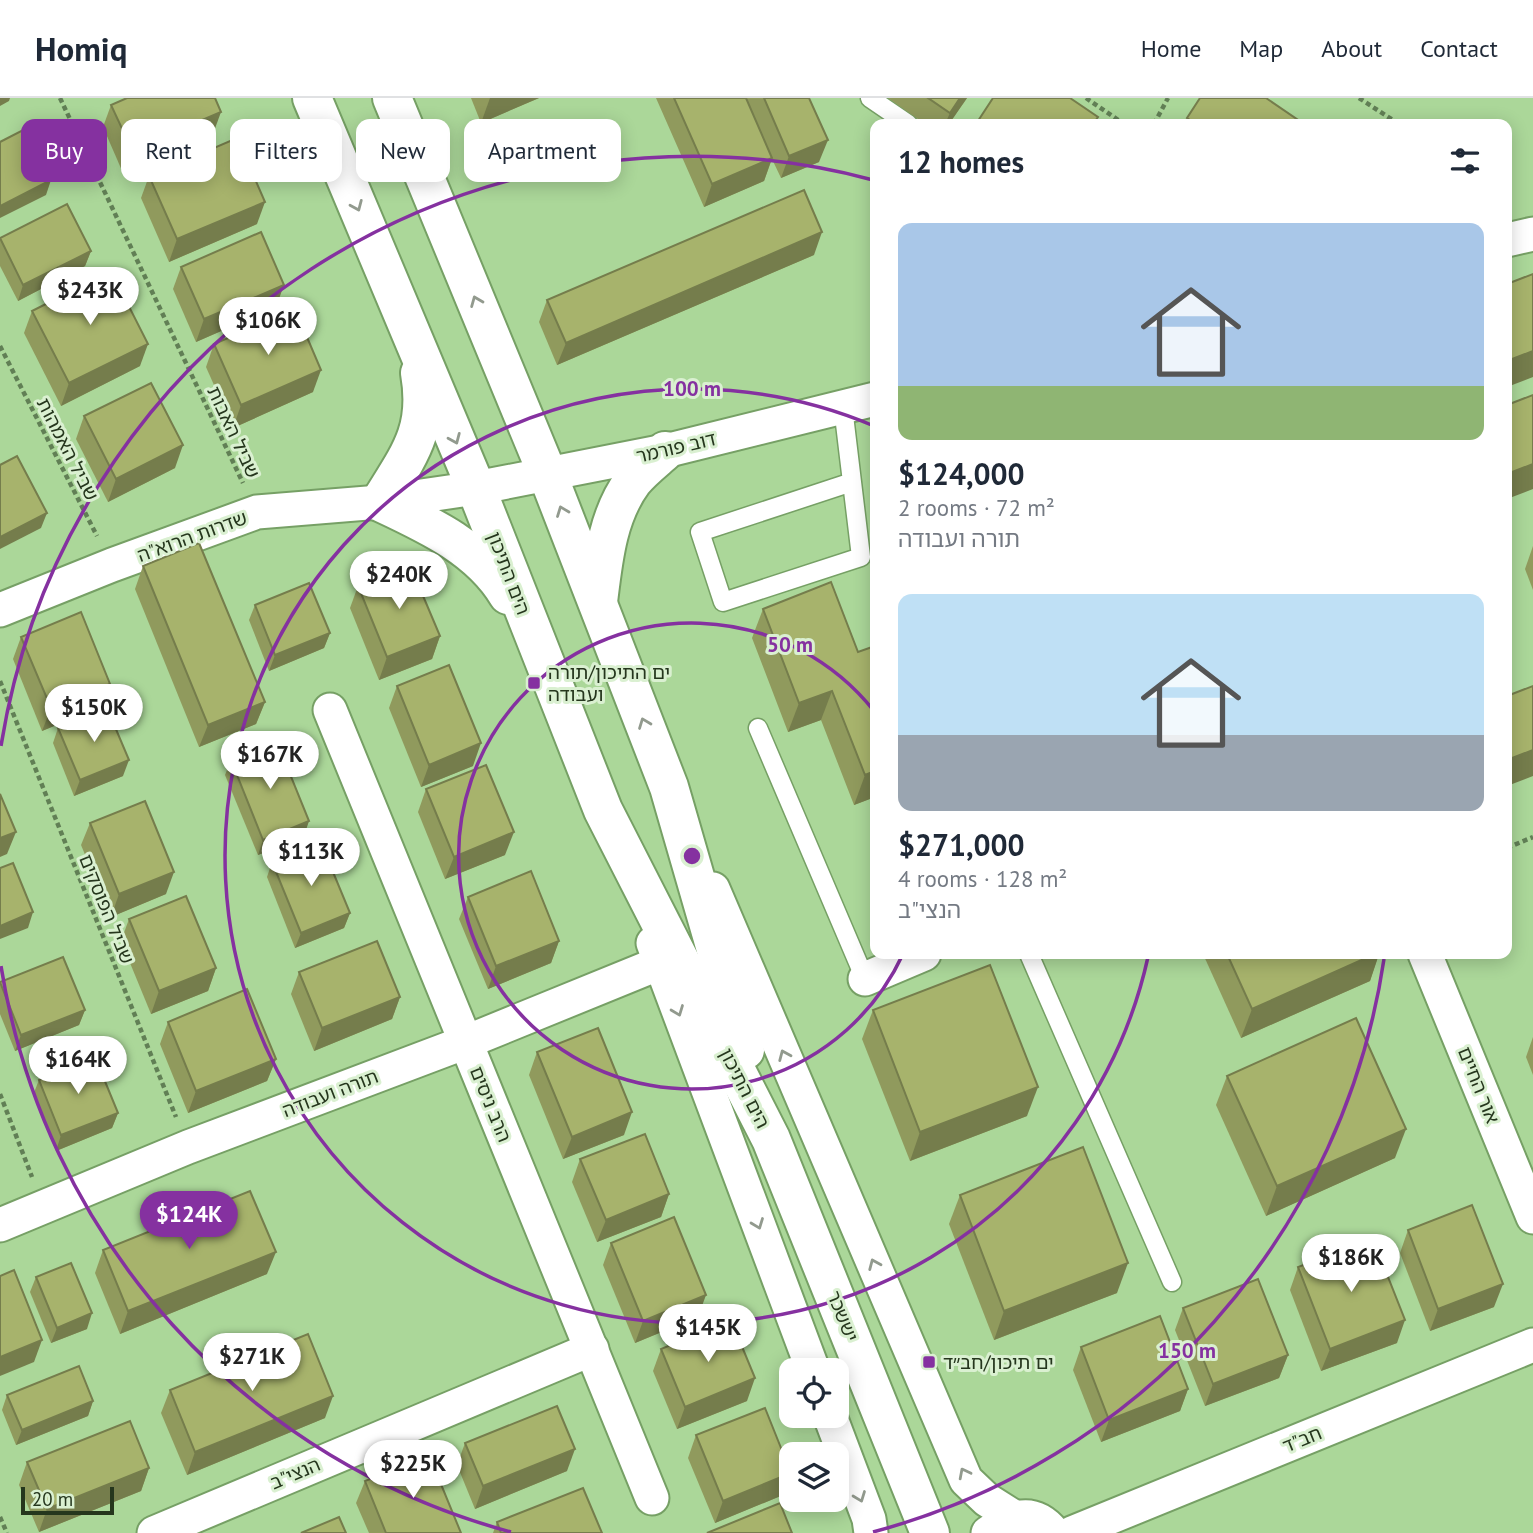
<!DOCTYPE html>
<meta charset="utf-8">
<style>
:root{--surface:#fff;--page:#f6f6f7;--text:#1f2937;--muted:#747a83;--line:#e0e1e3;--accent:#8531a0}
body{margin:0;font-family:"PT Sans","Noto Sans Hebrew",sans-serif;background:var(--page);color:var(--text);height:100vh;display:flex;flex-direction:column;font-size:26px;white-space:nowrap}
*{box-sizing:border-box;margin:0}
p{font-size:23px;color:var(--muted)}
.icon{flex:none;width:38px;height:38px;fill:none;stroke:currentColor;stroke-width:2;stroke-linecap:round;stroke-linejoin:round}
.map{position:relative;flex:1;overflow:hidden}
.sheet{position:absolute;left:870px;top:21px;width:642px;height:840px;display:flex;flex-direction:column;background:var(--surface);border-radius:14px;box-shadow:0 4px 18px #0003}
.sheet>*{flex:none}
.hud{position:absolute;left:21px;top:21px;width:665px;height:63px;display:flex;gap:14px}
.tools{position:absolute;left:779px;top:1260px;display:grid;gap:14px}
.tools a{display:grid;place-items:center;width:70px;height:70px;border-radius:14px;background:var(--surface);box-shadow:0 4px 18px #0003;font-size:35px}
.scale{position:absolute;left:21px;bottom:18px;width:93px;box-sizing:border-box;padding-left:7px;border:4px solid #25361d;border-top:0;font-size:19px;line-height:24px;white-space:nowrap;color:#25361d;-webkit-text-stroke:5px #daf0d1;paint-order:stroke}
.price{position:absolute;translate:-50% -60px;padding:0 16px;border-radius:24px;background:#fff;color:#222;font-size:23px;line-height:46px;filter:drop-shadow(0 2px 4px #0008)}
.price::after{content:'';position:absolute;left:50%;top:42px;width:21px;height:16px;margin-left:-10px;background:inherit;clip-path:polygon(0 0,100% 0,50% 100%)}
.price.on{background:var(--accent);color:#fff}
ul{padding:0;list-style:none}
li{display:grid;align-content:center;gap:14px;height:371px;padding:0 28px}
li span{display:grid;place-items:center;height:217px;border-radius:14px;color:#555}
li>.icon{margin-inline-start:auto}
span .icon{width:126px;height:126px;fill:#fffc;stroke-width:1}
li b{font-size:30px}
h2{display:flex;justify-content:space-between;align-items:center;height:84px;padding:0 28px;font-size:30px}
.pill{padding:0 24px;border-radius:14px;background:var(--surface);box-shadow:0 4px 18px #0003;font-size:24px;line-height:63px}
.pill.on{background:var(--accent);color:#fff}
header{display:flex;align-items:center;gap:42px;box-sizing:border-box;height:98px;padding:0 35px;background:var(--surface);border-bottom:2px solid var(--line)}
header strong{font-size:33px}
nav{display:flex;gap:38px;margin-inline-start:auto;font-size:24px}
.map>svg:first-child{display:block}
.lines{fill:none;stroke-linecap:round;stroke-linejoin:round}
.lane-casing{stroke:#76a065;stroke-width:21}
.street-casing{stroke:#76a065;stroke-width:37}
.secondary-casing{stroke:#76a065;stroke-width:42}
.path{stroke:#617f55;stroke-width:4.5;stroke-dasharray:5 3.5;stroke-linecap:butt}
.lane{stroke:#fff;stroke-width:18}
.street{stroke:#fff;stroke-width:33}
.secondary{stroke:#fff;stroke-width:38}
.wall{fill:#909a5d}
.shaded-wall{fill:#757d4c}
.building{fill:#a7b36c;stroke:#757d4c;stroke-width:2}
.oneway{stroke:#929a8e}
.ring{fill:none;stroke:#8531a0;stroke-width:3.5}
.poi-dot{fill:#8531a0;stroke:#daf0d1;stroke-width:2.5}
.labels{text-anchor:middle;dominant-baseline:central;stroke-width:6;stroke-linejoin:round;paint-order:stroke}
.street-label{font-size:19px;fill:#25361d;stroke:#daf0d1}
.poi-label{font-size:19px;fill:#25361d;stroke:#daf0d1;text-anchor:start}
.centre{fill:#8531a0;stroke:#daf0d1;stroke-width:3.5}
.ring-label{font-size:21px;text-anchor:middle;font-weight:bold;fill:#8531a0;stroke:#daf0d1;stroke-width:6;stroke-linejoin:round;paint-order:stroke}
</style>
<header>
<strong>Homiq</strong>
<nav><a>Home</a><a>Map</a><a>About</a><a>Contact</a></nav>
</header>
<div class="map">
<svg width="1533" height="1435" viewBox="0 0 1533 1435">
<rect width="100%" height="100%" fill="#abd799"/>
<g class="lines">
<defs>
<g id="lane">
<polyline points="870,0 908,26"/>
<polyline points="843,309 861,459 723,504 700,434 852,384"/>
<polyline points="758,630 865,881"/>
<polyline points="1029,856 1172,1184"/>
</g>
<g id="street">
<polyline points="1507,142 1533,136"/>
<polyline points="0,512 112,467 257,414 380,404 476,390 665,353 875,301"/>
<polyline points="330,612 652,1400"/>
<polyline points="713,791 966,1382 987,1402 1014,1419"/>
<polyline points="653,845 813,1272"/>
<polyline points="1425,856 1533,1119"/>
<polyline points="865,881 924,856"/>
<polyline points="0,1127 188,1049 466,944 660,865"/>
<polyline points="830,1318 869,1421 871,1435"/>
<polyline points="154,1435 592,1251"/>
<path d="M988 1435C1012 1418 1033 1409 1054 1435"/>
<polyline points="1072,1435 1533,1247"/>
</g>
<g id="secondary">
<polyline points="312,0 476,390 603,712 771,1041 930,1435"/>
<polyline points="392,0 547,375 669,689 745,952"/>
<path d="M420 275C430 332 409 357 380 404 427 426 480 450 508 497"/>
<path d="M598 504C603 463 607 418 633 383 642 372 655 362 665 353"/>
</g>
</defs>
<use href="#lane" class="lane-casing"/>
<use href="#street" class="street-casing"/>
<use href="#secondary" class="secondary-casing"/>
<g class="path">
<polyline points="60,0 243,385"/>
<polyline points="1086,0 1124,26"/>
<polyline points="1359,0 1399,26"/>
<polyline points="1154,26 1168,0"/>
<polyline points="0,248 97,438"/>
<polyline points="0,583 176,1019"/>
<polyline points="1507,750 1533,739"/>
<polyline points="0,996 32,1079"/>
<polyline points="0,1419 7,1435"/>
</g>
<use href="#lane" class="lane"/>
<use href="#street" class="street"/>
<use href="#secondary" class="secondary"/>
</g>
<g class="wall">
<polygon points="471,0 539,0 481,25"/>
<polygon points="656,0 809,0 819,64 781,80 772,61 764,83 704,109"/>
<polygon points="888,0 967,0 949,26 925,26"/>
<polygon points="111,7 213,36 123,75 103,29"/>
<polygon points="1187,20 1300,26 1184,26"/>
<polygon points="149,78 257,126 169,164 141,100"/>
<polygon points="0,140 91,153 85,168 18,203 0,168"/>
<polygon points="814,157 557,267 539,224 547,202"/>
<polygon points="181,169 276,209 196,244 173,191"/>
<polygon points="32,213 140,268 61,308 24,235"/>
<polygon points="214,246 313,294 233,330 206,269"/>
<polygon points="84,318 175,370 108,404 76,341"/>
<polygon points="1533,448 1533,492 1525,471"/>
<polygon points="143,468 265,604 256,626 199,649 135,491"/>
<polygon points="831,484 875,699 854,707 821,622 788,634 752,540 763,511"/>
<polygon points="358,488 440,538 432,561 379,582 350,510"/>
<polygon points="255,507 330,535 324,550 269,573 249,522"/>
<polygon points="21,539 102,608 42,633 13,561"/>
<polygon points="397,588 473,668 421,689 389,610"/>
<polygon points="58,630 123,678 74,698 53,645"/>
<polygon points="231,662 304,738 258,757 225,677"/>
<polygon points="426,691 505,757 445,781 418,714"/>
<polygon points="90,725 166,796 111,819 81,747"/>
<polygon points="272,764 350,815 344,830 295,850 267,779"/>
<polygon points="468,799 559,843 551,865 488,891 459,821"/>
<polygon points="129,821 216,870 208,893 151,916 121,843"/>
<polygon points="1203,856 1379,856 1370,883 1241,940"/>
<polygon points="299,874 400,899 392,921 314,953 291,896"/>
<polygon points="0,884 85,912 79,927 15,953 0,916"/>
<polygon points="873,912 1027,1018 910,1063 862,941"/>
<polygon points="168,924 276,961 267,983 188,1015 160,946"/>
<polygon points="1533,939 1533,977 1526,959"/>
<polygon points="537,954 624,1037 563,1061 529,977"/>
<polygon points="1227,978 1395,1060 1266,1118 1216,1007"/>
<polygon points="39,982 118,1015 112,1030 56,1053 33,997"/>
<polygon points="580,1061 669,1096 661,1119 597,1144 572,1084"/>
<polygon points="960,1097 1117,1195 994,1242 949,1126"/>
<polygon points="1408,1132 1494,1209 1430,1233 1400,1155"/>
<polygon points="611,1145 698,1219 635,1245 603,1167"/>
<polygon points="103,1152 267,1176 120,1236 95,1175"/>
<polygon points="1298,1169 1397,1245 1321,1273 1290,1192"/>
<polygon points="36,1179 87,1231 51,1245 30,1194"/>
<polygon points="1183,1210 1288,1257 1279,1280 1205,1308 1175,1232"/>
<polygon points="1081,1249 1188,1291 1180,1313 1101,1344 1073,1272"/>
<polygon points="661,1251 747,1303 677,1331 653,1273"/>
<polygon points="170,1292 325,1320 187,1377 161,1315"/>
<polygon points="7,1297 93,1303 88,1318 16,1347 2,1312"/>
<polygon points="696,1337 783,1397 715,1425 688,1360"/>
<polygon points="465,1345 567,1373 475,1411 457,1367"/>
<polygon points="27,1364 149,1370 141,1393 39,1434 19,1387"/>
<polygon points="365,1383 461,1435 369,1435 356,1405"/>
<polygon points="497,1424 602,1435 493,1435"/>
</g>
<g class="shaded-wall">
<polygon points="0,0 10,0 9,3 0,8"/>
<polygon points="490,0 539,0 481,25"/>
<polygon points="960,0 967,0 949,26 945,26 950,15"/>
<polygon points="221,14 213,36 123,75 132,52"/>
<polygon points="828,42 819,64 781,80 789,58"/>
<polygon points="772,60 764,83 704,109 712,86"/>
<polygon points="51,82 46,97 0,120 0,108"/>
<polygon points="265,104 257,126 169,164 177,141"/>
<polygon points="822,134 814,157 557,267 566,245"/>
<polygon points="91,153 85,168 18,203 23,187"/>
<polygon points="284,187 276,209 196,244 204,221"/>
<polygon points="148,246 140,268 61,308 69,285"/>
<polygon points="1533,253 1533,279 1507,289 1507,263"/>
<polygon points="321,272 313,294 233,330 241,307"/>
<polygon points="183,347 175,370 108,404 116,381"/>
<polygon points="1533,366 1533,391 1507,401 1507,376"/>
<polygon points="47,415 41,430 0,451 0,439"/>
<polygon points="330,535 324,550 269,573 275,557"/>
<polygon points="440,538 432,561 379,582 387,559"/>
<polygon points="110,586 102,608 42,633 51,610"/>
<polygon points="832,593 821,622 788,634 799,605"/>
<polygon points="265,604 256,626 199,649 208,627"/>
<polygon points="481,645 473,668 421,689 429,667"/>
<polygon points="1533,652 1533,678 1507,688 1507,662"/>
<polygon points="129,662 123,678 74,698 80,682"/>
<polygon points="875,673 875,699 854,707 865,677"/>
<polygon points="309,723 304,738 258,757 263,742"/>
<polygon points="16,734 7,756 0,759 0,740"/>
<polygon points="514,734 505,757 445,781 454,759"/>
<polygon points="174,774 166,796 111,819 119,796"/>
<polygon points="33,814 28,830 0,841 0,828"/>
<polygon points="350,815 344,830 295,850 301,835"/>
<polygon points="559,843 551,865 488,891 496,868"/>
<polygon points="1375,856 1379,856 1370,883 1241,940 1252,911"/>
<polygon points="216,870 208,893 151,916 159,893"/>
<polygon points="400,899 392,921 314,953 322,930"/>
<polygon points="85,912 79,927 15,953 21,937"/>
<polygon points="276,961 267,983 188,1015 196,993"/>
<polygon points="1038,989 1027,1018 910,1063 920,1034"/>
<polygon points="632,1014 624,1037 563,1061 572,1039"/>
<polygon points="118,1015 112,1030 56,1053 61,1037"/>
<polygon points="1406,1031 1395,1060 1266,1118 1277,1088"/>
<polygon points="669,1096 661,1119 597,1144 606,1122"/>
<polygon points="276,1154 267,1176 120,1236 128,1213"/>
<polygon points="1128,1165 1117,1195 994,1242 1004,1213"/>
<polygon points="1503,1186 1494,1209 1430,1233 1438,1211"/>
<polygon points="706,1197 698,1219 635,1245 643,1223"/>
<polygon points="92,1215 87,1231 51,1245 57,1230"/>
<polygon points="1405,1222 1397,1245 1321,1273 1330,1251"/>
<polygon points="42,1242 34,1264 0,1278 0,1259"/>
<polygon points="1288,1257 1279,1280 1205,1308 1213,1286"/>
<polygon points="755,1280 747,1303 677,1331 685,1309"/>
<polygon points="1188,1291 1180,1313 1101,1344 1109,1322"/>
<polygon points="333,1298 325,1320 187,1377 195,1354"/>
<polygon points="93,1303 88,1318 16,1347 22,1332"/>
<polygon points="575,1351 567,1373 475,1411 483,1388"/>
<polygon points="149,1370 141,1393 39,1434 47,1411"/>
<polygon points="791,1375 783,1397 715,1425 723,1403"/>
</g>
<g class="building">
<polygon points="127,0 215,0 221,14 132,52 111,7"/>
<polygon points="674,0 746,0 772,60 712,86"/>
<polygon points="764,0 809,0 828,42 789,58"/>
<polygon points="928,0 960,0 950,15"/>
<polygon points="993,0 1070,0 1098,19 1093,26 976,26"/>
<polygon points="1200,0 1266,0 1301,24 1299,26 1196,26 1187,20"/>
<polygon points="25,31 51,82 0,108 0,44"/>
<polygon points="237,40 265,104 177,141 149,78"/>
<polygon points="804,92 822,134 566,245 547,202"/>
<polygon points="67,106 91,153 23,187 0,140"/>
<polygon points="261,134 284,187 204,221 181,169"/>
<polygon points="111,173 148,246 69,285 32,213"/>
<polygon points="1533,176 1533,253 1507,263 1507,186"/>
<polygon points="295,211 321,272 241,307 214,246"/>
<polygon points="151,285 183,347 116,381 84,318"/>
<polygon points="1533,297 1533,366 1507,376 1507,307"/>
<polygon points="17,358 47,415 0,439 0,367"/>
<polygon points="199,445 265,604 208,627 143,468"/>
<polygon points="410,467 440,538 387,559 358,488"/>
<polygon points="831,484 858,554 875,548 875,673 865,677 832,593 799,605 763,511"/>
<polygon points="309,485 330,535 275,557 255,507"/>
<polygon points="81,514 110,586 51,610 21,539"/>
<polygon points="449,567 481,645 429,667 397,588"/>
<polygon points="1533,588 1533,652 1507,662 1507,598"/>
<polygon points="107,610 129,662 80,682 58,630"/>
<polygon points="277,644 309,723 263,742 231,662"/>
<polygon points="486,667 514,734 454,759 426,691"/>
<polygon points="0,696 16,734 0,740"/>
<polygon points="145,703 174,774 119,796 90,725"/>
<polygon points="321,745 350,815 301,835 272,764"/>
<polygon points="13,765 33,814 0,828 0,770"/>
<polygon points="531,773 559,843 496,868 468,799"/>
<polygon points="186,798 216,870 159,893 129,821"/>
<polygon points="377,843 400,899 322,930 299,874"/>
<polygon points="1227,856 1375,856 1252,911"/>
<polygon points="63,859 85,912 21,937 0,884"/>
<polygon points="990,867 1038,989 920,1034 873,912"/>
<polygon points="247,891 276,961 196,993 168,924"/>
<polygon points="1356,920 1406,1031 1277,1088 1227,978"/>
<polygon points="598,930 632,1014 572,1039 537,954"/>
<polygon points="95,959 118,1015 61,1037 39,982"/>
<polygon points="645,1036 669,1096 606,1122 580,1061"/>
<polygon points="1083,1049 1128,1165 1004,1213 960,1097"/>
<polygon points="250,1093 276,1154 128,1213 103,1152"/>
<polygon points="1472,1107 1503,1186 1438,1211 1408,1132"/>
<polygon points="674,1119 706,1197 643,1223 611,1145"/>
<polygon points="1373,1141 1405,1222 1330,1251 1298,1169"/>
<polygon points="71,1165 92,1215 57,1230 36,1179"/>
<polygon points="14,1172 42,1242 0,1259 0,1178"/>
<polygon points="1258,1181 1288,1257 1213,1286 1183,1210"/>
<polygon points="1160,1218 1188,1291 1109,1322 1081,1249"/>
<polygon points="731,1222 755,1280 685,1309 661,1251"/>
<polygon points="308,1236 333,1298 195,1354 170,1292"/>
<polygon points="79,1268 93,1303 22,1332 7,1297"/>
<polygon points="557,1308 575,1351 483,1388 465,1345"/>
<polygon points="765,1310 791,1375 723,1403 696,1337"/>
<polygon points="130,1323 149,1370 47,1411 27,1364"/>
<polygon points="429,1357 461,1435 386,1435 365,1383"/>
<polygon points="583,1390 602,1435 501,1435 497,1424"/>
<polygon points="780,1405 792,1435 707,1435"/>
<polygon points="339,1419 346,1435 301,1435"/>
</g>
<defs><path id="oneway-chevron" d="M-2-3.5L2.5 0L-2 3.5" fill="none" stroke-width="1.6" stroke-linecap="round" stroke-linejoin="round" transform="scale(1.75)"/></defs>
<g class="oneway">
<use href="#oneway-chevron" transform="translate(357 108) rotate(67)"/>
<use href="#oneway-chevron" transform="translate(476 203) rotate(-112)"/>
<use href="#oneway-chevron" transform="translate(455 341) rotate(67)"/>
<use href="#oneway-chevron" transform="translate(562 413) rotate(-111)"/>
<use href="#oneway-chevron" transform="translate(644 625) rotate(-111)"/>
<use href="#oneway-chevron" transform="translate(678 913) rotate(69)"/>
<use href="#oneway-chevron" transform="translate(784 957) rotate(-113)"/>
<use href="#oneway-chevron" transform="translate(758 1126) rotate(69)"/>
<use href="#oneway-chevron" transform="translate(874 1166) rotate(-113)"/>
<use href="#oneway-chevron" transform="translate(964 1375) rotate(-117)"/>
<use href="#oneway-chevron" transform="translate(860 1399) rotate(69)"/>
</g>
<g class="ring">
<path d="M903 856A233 233 0 1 1 874 613"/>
<path d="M1148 859A467 467 0 1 1 874 328"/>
<path d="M1384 861A700 700 0 0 1 873 1434M511 1434A700 700 0 0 1 1 868M1 648A700 700 0 0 1 873 82"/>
</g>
<g class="poi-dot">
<rect x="527" y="578" width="14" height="14" rx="3.5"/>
<rect x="922" y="1257" width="14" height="14" rx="3.5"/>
</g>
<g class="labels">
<g class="street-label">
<text transform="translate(234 334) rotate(65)">שביל האבות</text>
<text transform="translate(676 349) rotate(-13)">דוב פורמר</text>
<text transform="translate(68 351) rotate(63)">שביל האמהות</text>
<text transform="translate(192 438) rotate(-20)">שדרות הרוא"ה</text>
<text transform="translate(509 475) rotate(69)">הים התיכון</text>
<text transform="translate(107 811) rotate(68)">שביל הפוסקים</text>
<text transform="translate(1479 987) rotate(68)">אור החיים</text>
<text transform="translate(745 990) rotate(63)">הים התיכון</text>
<text transform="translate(330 995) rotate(-21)">תורה ועבודה</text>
<text transform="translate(491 1006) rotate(68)">הרב ניסים</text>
<text transform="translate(843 1218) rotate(68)">יששכר</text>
<text transform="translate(1302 1341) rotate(-22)">חב"ד</text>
<text transform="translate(295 1375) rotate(-23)">הנצי"ב</text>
</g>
<g class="poi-label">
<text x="548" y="574">ים התיכון/תורה<tspan x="548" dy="22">ועבודה</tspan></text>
<text x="943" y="1264">ים תיכון/חב״ד</text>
</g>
</g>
<circle cx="692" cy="758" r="10" class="centre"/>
<g class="ring-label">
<text x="692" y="298">100 m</text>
<text x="790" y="554">50 m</text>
<text x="1187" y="1260">150 m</text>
</g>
</svg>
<div class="tools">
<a><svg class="icon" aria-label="locate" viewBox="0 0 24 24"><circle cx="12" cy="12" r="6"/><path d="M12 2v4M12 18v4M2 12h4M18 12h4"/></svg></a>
<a><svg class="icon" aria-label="layers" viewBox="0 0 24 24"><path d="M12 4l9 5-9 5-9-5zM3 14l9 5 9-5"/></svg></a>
</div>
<div class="scale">20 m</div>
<b class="price" style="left:90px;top:229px">$243K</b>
<b class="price" style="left:268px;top:259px">$106K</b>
<b class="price" style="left:399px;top:513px">$240K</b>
<b class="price" style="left:94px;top:646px">$150K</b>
<b class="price" style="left:270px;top:693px">$167K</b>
<b class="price" style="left:311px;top:790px">$113K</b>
<b class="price" style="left:78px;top:998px">$164K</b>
<b class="price on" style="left:189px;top:1153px">$124K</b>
<b class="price" style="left:1351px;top:1196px">$186K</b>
<b class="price" style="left:708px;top:1266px">$145K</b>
<b class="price" style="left:252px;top:1295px">$271K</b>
<b class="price" style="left:413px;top:1402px">$225K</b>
<div class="hud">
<a class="pill on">Buy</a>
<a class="pill">Rent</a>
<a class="pill">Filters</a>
<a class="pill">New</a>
<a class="pill">Apartment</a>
</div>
<section class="sheet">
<h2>12 homes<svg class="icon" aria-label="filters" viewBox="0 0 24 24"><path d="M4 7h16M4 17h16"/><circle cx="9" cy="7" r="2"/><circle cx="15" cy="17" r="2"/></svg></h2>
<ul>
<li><span style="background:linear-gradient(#a9c7e8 75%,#8fb573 0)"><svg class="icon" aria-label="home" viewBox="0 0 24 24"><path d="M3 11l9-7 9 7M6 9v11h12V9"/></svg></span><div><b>$124,000</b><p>2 rooms · 72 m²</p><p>תורה ועבודה</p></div></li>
<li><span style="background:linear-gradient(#bfe0f5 65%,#9aa5b1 0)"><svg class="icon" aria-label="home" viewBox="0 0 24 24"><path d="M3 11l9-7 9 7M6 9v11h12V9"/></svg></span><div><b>$271,000</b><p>4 rooms · 128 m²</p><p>הנצי&quot;ב</p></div></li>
</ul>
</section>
</div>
